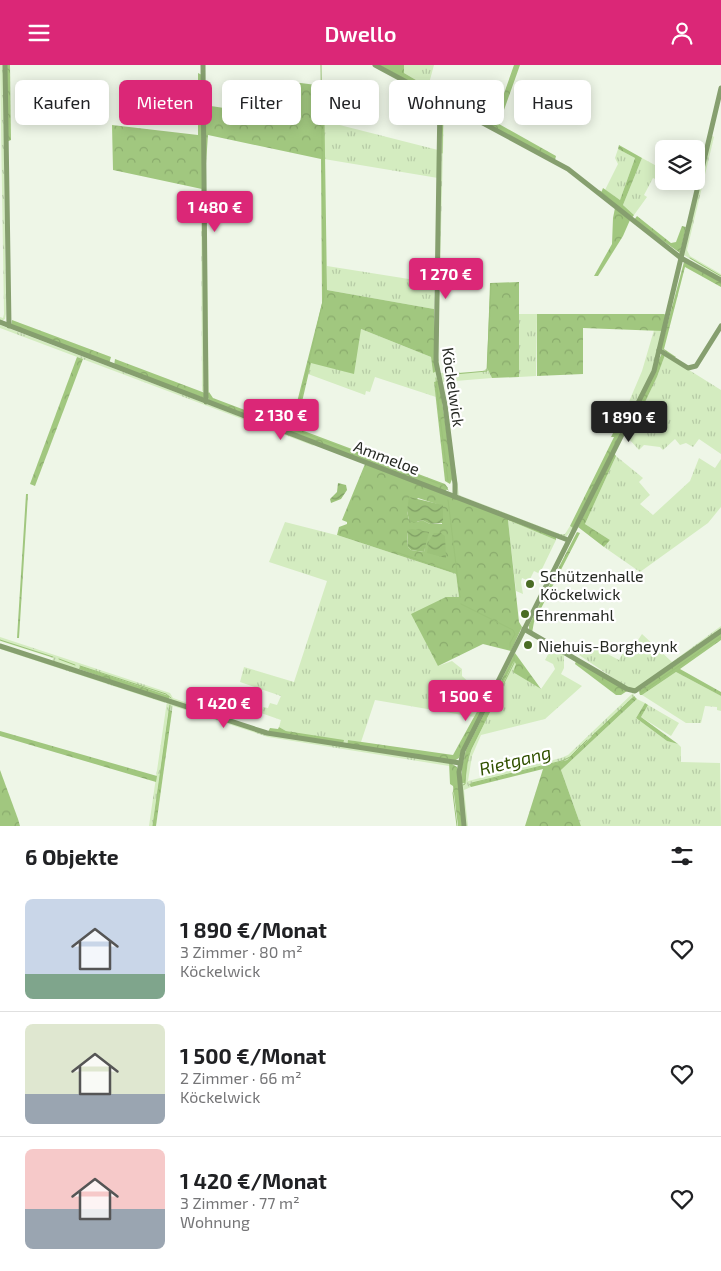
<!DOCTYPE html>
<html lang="de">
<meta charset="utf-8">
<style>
:root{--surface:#fff;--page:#f6f6f6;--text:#202124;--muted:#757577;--line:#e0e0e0;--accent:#db2777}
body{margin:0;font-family:"Exo 2",sans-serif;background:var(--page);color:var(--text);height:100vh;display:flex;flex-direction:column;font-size:19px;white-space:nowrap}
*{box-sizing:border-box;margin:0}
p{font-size:16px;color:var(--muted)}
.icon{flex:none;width:28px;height:28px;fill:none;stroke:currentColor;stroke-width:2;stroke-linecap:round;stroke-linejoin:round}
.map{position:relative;height:761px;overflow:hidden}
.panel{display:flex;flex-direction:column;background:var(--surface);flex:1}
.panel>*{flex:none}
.hud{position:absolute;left:15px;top:15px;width:691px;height:45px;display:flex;gap:10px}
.buttons{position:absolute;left:655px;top:75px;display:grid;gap:10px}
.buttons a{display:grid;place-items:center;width:50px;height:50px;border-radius:8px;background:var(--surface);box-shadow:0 2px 12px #0003;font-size:25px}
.price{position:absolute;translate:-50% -42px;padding:0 11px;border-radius:5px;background:var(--accent);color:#fff;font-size:16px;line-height:32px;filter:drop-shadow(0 1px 2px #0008)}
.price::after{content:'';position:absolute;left:50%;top:30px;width:15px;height:11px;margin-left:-8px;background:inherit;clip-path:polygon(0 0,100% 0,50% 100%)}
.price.on{background:#222;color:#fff}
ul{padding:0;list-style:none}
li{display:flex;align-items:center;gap:15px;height:125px;padding:0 25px}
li+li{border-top:1px solid var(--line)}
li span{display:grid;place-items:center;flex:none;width:140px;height:100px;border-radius:8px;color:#555}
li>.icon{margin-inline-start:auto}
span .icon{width:60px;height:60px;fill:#fffc;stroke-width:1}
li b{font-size:21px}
h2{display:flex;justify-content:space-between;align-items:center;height:60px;padding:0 25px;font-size:21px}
.pill{padding:0 18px;border-radius:8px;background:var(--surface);box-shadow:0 2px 12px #0003;font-size:18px;line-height:45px}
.pill.on{background:var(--accent);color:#fff}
header{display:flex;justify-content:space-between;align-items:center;height:65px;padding:0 25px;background:var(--accent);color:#fff;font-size:22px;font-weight:600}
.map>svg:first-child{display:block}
.grass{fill:url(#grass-tufts)}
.forest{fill:url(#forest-crowns);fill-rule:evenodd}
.water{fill:url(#water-waves)}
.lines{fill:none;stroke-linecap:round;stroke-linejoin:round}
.stream{stroke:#9cc27a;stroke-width:1}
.minor{stroke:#869f6f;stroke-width:5}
.poi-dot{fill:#4a6c24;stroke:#fff;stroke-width:2}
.labels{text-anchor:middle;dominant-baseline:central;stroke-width:4.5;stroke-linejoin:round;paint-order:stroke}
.street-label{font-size:16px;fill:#262923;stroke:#fff}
.poi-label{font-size:16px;fill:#262923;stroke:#fff;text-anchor:start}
.water-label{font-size:18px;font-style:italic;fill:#315100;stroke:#fff}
</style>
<header><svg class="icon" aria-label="menu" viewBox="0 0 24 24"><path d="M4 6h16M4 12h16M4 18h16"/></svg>Dwello<svg class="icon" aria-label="person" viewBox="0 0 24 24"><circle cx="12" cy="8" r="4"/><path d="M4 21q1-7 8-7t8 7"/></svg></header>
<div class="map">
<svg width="721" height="761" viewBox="0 0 721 761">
<defs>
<pattern id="grass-tufts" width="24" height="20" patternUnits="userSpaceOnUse" patternTransform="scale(1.25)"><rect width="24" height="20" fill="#d4ecc0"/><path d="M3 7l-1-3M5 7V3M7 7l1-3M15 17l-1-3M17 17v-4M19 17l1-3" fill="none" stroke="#b6caa5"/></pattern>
<pattern id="forest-crowns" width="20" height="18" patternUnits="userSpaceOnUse" patternTransform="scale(1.25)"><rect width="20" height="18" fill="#a1c77f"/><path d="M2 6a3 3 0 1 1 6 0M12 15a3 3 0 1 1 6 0" fill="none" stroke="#8aab6d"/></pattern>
<pattern id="water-waves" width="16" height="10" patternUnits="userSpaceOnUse" patternTransform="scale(1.25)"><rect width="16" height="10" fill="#9cc27a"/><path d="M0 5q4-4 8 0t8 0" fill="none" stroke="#7f9e64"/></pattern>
</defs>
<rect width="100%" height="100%" fill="#eef6e7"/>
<g class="grass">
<polygon points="0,0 3,0 6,249 5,254 0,257 0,252 3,253 4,249"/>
<polygon points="404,0 434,0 428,22 404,8"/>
<polygon points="443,39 474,56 448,43 444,45 438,289 440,308 482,307 487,303 492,313 443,317 459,430 560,469 565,469 570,461 573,463 566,472 458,430 446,343 436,290"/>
<polygon points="324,56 438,85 438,113 324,94"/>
<polygon points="711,70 714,72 687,185 690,191 721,209 721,214 684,190"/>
<polygon points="618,84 635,93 620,135 605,125 618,99 615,93"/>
<polygon points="642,93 664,105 664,116 666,116 666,119 653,113 644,130 647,132 634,150 623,140"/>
<polygon points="201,124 202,124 205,328 202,326"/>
<polygon points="206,131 209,327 207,329"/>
<polygon points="327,201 434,218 434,244 327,225"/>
<polygon points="518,249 537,249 536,311 519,312"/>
<polygon points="0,260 312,379 314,381 0,263"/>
<polygon points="361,264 431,292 433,308 437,306 439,315 434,317 436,332 375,312 370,327 366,326 365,330 308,309 311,298"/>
<polygon points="654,265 662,266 654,301 636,339 628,339 642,306"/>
<polygon points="665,290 721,325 721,389 699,374 693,382 686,378 680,380 675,374 663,385 660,382 644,380 639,385 628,373 657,312"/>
<polygon points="616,391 643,413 639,417 650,430 640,439 653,450 690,416 699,393 715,403 721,394 721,442 708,458 640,507 604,482 610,475 585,459"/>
<polygon points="508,455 556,475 542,504 542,510 534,506 529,516 522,513 521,517 523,529 516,526"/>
<polygon points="285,457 340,471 456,509 459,532 438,601 452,596 462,604 462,611 485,632 474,652 375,635 361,677 348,675 347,680 286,666 279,662 281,655 261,648 263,642 268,643 270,638 277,640 281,631 240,617 244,602 294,617 327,516 269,497"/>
<polygon points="721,561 721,564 635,624 628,623 579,590 587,581 593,584 594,582 619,595 626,582 636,578 642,569 672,597"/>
<polygon points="0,572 170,628 173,633 226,651 226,653 168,635 168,631 80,601 79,604 52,597 53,593 0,576"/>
<polygon points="0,582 165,636 165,638 0,584"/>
<polygon points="552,582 564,590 564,603 561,609 582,621 545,654 481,670 472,691 468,716 561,693 568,690 633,628 634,631 567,695 470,720 471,722 464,725 468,761 465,761 460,717 463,692 513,588 463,695 465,717 469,689 514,595 528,616 541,624 555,604 553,599 545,595"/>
<polygon points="676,607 721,631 721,646 717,645 717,642 705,641 701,658 686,658 642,630"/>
<polygon points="637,634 645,638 636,653 667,676 678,679 681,682 681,697 720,698 721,761 581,761 561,705"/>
<polygon points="167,636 265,668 449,697 449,701 268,672 173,641 172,646 169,645 153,761 149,761"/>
<polygon points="648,640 679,658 671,671 641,652"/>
</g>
<g class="forest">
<polygon points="5,0 10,0 11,75 6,77"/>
<polygon points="379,0 404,0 404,8 428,22 425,25"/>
<polygon points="514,0 520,0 499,59 556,91 555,95 430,28 430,23 494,57"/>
<polygon points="198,8 202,10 202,124 113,105 112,60 198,70"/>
<polygon points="293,17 324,21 327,225 434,244 434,291 437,306 433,308 431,292 361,264 354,309 311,298 296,363 445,419 448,423 445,427 291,368 290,365 322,238 321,94 208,70 205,113 204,40 291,53"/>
<polygon points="619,80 642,93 623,140 634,150 632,153 601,128 603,123 620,135 635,93 618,84"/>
<polygon points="615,143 630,155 623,171 598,211 594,211 612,179 613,153"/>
<polygon points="637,151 671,178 676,177 682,161 686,162 680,188 634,155"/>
<polygon points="684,197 721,217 721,222 685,202 664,284 676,292 674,293 661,283"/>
<polygon points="519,217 519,312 492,313 487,303 490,218"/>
<polygon points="537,249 664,249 666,250 662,266 583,263 583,309 537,311"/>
<polygon points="12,255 111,292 109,299 11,261"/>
<polygon points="662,288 665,290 657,312 628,373 625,368"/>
<polygon points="77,292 83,294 35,421 30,419"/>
<polygon points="115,294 205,328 204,333 114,301"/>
<polygon points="439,315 453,412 450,419 445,416 434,317"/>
<polygon points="209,327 213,333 287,361 285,366 209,336 207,329"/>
<polygon points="628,339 636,339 573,463 570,461 614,372 611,372"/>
<polygon points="614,388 616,391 585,459 610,475 604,482 578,462"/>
<path d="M365 399 556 472V475L508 455 519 557 522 562 511 586 483 579 438 601 411 549 446 532H459L456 509 337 470 339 462 347 459V457L342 455ZM418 433 443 441 442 459H430L422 455 417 457 409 455 407 446ZM414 465 426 475 424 487 411 485 408 482 407 468Z"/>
<polygon points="26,429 28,429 19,573 17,573"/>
<polygon points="577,467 580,468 534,557 532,568 529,564 529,560"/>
<polygon points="721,567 721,575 680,604 721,627 721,631 676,607 642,630 640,630 639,626"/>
<polygon points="515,588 541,624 513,607 516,599 514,596 469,689 465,718 462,718 462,701 466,685"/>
<polygon points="576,596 627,626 621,630 616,630 575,599"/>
<polygon points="80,601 169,631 169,633 168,635 79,604"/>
<polygon points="634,631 637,634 561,705 581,761 525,761 543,704 471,722 469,719 567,695"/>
<polygon points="485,632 487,634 459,693 454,696 347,680 348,675 453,690"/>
<polygon points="645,638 648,640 641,652 678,679 667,676 636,653"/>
<polygon points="169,645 172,646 156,761 153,761"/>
<polygon points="279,662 286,666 344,675 343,679 268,667 270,663 278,664"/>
<polygon points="0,666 157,711 156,717 0,671"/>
<polygon points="449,697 457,702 462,761 458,761 453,721 450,719"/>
<polygon points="0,705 18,754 20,761 0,761"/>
</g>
<g class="water">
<polygon points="338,418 346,420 347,425 341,434 331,438 330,434 337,427"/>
<polygon points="409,432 443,440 443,458 430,459 422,455 414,458 409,455 407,446"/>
<polygon points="412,464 429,467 424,487 411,485 408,482 407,465"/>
<polygon points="434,468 441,468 445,471 446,493 427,488 429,476"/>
</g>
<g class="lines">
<g class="stream">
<polyline points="321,0 323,150"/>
<polyline points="442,88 443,41"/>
<polyline points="600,126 608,132"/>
<polyline points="690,193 721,211"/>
<polyline points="309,296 324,232 323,155"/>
<polyline points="308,300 293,364 445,421 448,425"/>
<polyline points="444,310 487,306 491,219"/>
<polyline points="436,313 439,345"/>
<polyline points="440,352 448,416"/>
<polyline points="448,435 460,532"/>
<polyline points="393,486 450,506"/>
<polyline points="461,539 513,565 515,569 510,578 510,582"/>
<polyline points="0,575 53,592"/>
<polyline points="59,594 75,600"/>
<polyline points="80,601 166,629 171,633"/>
<polyline points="640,628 721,572"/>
<polyline points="592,671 634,632"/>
<polyline points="472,718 562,696 570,692 587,675"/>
<polyline points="463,720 465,719 466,700 471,684 514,598 514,590"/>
<polyline points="455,721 453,728 457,761"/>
<polyline points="153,761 170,640"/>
</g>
<g class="minor">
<polyline points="5,0 9,261"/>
<polyline points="203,0 206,337"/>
<polyline points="375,0 568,104 681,193 721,23"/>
<polyline points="440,35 436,297 445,340 455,419 455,432"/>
<polyline points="0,257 568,475"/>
<polyline points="659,285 688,303 696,301 721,261"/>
<polyline points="524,564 627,624 635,626 721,566"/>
<polyline points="0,581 267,668 460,698"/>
<polyline points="464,761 459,707 463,686 654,306 681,193 721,215"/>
</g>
</g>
<g class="poi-dot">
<circle cx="530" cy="519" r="5"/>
<circle cx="525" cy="549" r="5"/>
<circle cx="528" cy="580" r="5"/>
</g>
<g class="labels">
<g class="street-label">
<text transform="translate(454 322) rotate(82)">Köckelwick</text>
<text transform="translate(387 392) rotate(21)">Ammeloe</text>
</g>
<g class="poi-label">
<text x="540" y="510">Schützenhalle<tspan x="540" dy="18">Köckelwick</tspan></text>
<text x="535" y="549">Ehrenmahl</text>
<text x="538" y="580">Niehuis-Borgheynk</text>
</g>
<g class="water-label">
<text transform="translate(515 695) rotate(-14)">Rietgang</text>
</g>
</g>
</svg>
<div class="buttons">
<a><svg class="icon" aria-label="layers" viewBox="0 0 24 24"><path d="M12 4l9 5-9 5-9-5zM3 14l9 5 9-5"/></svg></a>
</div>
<b class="price" style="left:215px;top:168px">1 480 €</b>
<b class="price" style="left:446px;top:235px">1 270 €</b>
<b class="price" style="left:281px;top:376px">2 130 €</b>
<b class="price on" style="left:629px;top:378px">1 890 €</b>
<b class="price" style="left:466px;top:657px">1 500 €</b>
<b class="price" style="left:224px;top:664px">1 420 €</b>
<div class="hud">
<a class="pill">Kaufen</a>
<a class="pill on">Mieten</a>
<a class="pill">Filter</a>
<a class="pill">Neu</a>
<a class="pill">Wohnung</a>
<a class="pill">Haus</a>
</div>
</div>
<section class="panel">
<h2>6 Objekte<svg class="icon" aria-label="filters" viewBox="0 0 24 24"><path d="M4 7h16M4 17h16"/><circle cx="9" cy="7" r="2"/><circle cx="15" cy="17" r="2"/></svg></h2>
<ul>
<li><span style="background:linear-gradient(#c9d6e8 75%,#7fa58c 0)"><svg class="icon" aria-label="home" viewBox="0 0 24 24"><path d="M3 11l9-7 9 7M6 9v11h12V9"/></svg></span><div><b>1 890 €/Monat</b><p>3 Zimmer · 80 m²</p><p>Köckelwick</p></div><svg class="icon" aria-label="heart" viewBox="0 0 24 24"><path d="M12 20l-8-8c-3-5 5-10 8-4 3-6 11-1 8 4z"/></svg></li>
<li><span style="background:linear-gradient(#dfe7d0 70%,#9aa5b1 0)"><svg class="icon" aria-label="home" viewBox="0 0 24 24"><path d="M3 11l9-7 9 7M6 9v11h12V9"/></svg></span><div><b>1 500 €/Monat</b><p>2 Zimmer · 66 m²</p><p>Köckelwick</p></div><svg class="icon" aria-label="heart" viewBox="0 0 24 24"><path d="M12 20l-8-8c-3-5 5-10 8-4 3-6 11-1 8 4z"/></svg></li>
<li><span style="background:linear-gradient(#f6c9c9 60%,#9aa5b1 0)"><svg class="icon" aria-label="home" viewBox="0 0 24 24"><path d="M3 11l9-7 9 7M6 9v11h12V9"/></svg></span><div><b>1 420 €/Monat</b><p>3 Zimmer · 77 m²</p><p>Wohnung</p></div><svg class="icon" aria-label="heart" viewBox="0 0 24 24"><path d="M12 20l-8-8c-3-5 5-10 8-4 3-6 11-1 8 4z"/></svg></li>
</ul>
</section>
